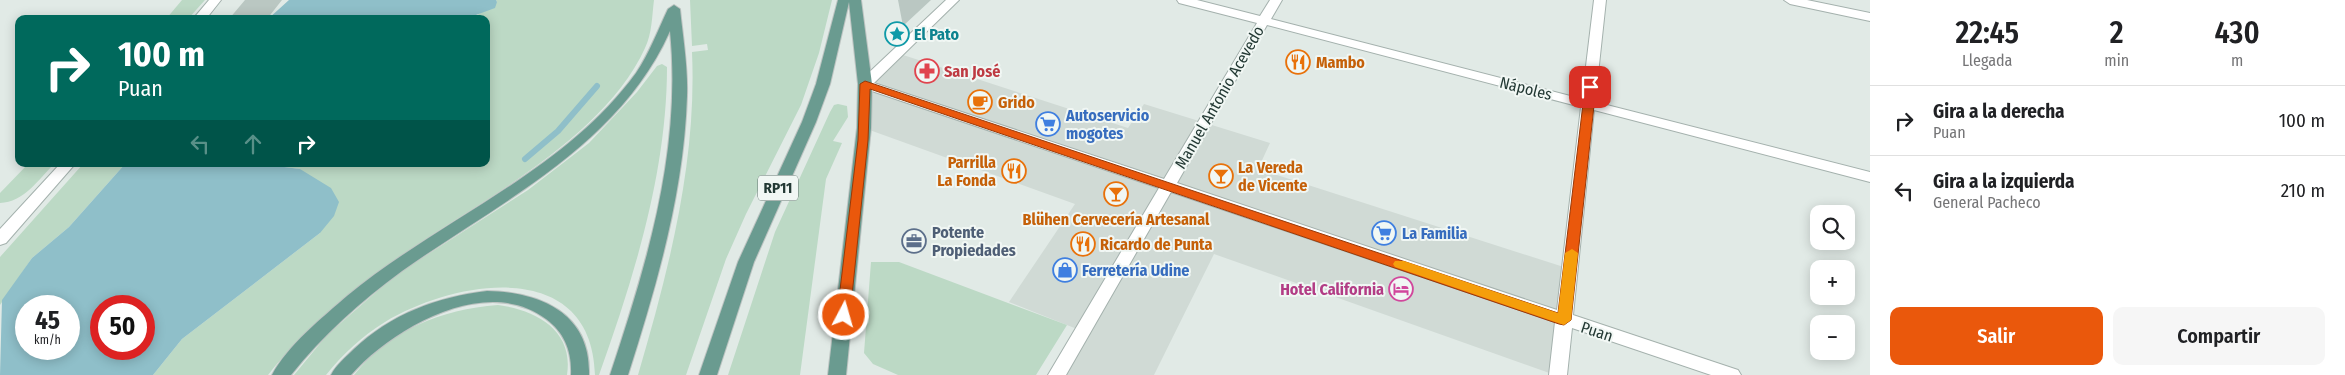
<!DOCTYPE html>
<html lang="es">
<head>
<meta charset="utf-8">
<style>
	body { margin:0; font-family:"Fira Sans Condensed",sans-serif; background:#f6f6f6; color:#202124; height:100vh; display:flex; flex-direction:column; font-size:19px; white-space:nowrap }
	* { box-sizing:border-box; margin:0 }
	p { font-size:16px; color:#757577 }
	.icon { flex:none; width:28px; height:28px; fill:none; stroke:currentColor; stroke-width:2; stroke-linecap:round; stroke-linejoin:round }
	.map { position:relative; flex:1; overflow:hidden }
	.side { display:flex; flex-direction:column; background:#fff; width:475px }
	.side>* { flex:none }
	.banner { position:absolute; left:15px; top:15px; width:475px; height:152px; border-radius:10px; box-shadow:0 2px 12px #0003; background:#00695c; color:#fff; overflow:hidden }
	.fabs { position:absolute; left:1810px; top:205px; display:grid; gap:10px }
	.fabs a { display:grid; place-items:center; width:45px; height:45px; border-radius:10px; background:#fff; box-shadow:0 2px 12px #0003; font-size:25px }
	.speed { position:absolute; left:15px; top:295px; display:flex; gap:10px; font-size:25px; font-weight:700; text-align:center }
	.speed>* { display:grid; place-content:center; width:65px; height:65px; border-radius:50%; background:#fff; box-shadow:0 2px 12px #0003; line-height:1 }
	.speed small { font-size:12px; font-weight:400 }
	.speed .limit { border:8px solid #d22; background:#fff; color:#111 }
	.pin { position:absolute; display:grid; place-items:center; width:42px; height:42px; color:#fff; margin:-21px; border-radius:10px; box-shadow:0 2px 8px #0006 }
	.me { position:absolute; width:55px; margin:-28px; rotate:6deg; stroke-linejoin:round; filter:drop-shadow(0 0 4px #0008) }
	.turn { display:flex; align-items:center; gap:18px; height:105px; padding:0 20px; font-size:22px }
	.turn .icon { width:65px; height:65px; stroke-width:2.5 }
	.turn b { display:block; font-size:35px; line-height:42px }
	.lanes { display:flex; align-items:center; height:48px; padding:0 20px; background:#0003; justify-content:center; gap:25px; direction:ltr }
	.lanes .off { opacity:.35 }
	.eta { display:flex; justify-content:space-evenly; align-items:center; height:85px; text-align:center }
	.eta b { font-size:30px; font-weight:600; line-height:35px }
	.button { display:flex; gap:10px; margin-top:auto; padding:10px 20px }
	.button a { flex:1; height:58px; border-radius:10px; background:#ea580c; color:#fff; font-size:20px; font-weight:600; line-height:58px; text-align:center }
	.button a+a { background:#f6f6f6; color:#202124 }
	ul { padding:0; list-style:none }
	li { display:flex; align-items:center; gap:15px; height:70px; padding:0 20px; border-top:1px solid #e0e0e0 }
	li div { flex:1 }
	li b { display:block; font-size:19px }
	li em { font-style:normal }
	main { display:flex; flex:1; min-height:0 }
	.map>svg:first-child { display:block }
	.built { fill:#d0dad5 }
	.green { fill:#bcd9c5 }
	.water { fill:#8fbfc9; fill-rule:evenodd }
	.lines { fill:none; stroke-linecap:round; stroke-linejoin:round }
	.stream { stroke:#8fbfc9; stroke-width:6 }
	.building { fill:#bac7c2 }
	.minor-casing { stroke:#a4b1ad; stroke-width:2 }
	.major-casing { stroke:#bdc4c2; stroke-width:2 }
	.minor { fill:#fff; fill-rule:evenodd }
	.major { fill:#6a9b90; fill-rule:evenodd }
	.route { fill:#ea580c; stroke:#983908 }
	.slow { fill:#f59e0b }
	.labels { text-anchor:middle; stroke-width:4; stroke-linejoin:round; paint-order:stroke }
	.shield { fill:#f1f7f4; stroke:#61726e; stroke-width:1 }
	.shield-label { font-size:15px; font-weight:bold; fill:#233934 }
	.culture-label { font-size:16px; font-weight:bold; fill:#0d838f; stroke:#f1f7f4; text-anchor:start }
	.food-label { font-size:16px; font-weight:bold; fill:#c56008; stroke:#f1f7f4; text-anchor:start }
	.health-label { font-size:16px; font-weight:bold; fill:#be3a42; stroke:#f1f7f4; text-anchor:start }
	.street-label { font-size:16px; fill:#233934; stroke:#f1f7f4 }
	.shop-label { font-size:16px; font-weight:bold; fill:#366cbe; stroke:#f1f7f4; text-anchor:start }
	.service-label { font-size:16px; font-weight:bold; fill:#4e5e75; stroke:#f1f7f4; text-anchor:start }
	.hotel-label { font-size:16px; font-weight:bold; fill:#b23c85; stroke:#f1f7f4; text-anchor:end }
</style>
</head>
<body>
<main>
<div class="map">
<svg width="1870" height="375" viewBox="0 0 1870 375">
	<rect width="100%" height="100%" fill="#e1eae6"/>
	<!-- built -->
	<path class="built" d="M897,53L1128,128L1144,104L1270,143L1258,169L1570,269L1555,375L1214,254L1154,375H1057L1082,331L1009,302L1075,204L864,128L865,84Z"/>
	<!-- green -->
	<path class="green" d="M182,0H205L188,19H166Z
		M496,0H654C652,16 652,34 645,48C605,136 486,198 409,250C356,285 308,325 268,375H153L182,339L320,233L300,169L261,164H486V19H465L476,16L497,2Z
		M690,0H832L819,53L801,105L746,214L726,259L686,375H638C669,269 697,162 692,52L708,50L707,44L692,46Z
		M662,64L667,67C667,172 634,277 599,375H595C592,257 456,279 385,322C362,336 343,354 326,375H294L327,335L383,286L405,269L528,190L589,143L637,92L657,66Z
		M838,104L847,106L848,117L833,141L842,143L826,179L800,375H728L775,232L830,112L834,105Z
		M28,164H54C38,180 24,202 0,203V193Z
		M83,164H125L69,227L32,258L0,305V257Z
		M871,262H899L1067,325L1036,375H898L873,364L864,353Z
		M498,305C536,310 574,330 567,375H354C391,329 440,310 498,305Z"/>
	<!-- water -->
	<path class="water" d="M289,0H496L497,2L495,8L465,19H268Z
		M125,164H261L300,169L331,188L339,202L334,216L320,233L182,339L153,375H0L2,300L32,258L69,227ZM26,306H69V349H26ZM101,306H144V349H101Z"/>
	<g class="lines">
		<!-- stream -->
		<path class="stream" d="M525,159L558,131L597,86"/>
	</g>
	<!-- building -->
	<path class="building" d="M245,0H282L267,19H229Z
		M898,0H931L903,26Z"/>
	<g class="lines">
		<!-- minor casing -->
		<g class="minor-casing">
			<path id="minor" d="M209,0H221L206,19H193Z
				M946,0H959L874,83L1164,179L1257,23L1179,3L1177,0H1197L1260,16L1270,0H1282L1271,19L1582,99L1594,0H1606L1595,102L1870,172V182L1594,110L1573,315L1738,370L1741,375H1711L1572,328L1567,375H1549L1555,322L1171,192L1066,375H1048L1159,188L860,87L858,84L860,81ZM1267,25L1581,107L1557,310L1177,183Z
				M1784,0H1807L1870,13V21L1790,4Z
				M60,164H75L6,243L0,245V229Z"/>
		</g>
		<!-- major casing -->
		<g class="major-casing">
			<path id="major" d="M838,0H861L872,84L871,128L846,375H828L857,128L858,84L849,2L830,84L816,122L754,262L717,375H699L738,262L802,122L816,84Z
				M674,5L680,9C683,38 688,67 687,96C684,192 657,284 628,375H610C647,264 682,150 670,31C619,146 499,202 402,271C361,301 323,335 291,375H272C287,346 323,317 347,296C440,219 563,173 636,73C649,54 658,30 668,9Z
				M487,291C540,292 591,313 589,375H571C572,352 565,333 546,319C486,274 393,328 351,375H331C336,365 346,357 354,349C391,314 437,297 487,291Z"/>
		</g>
		<!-- minor -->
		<use href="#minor" class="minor"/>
		<!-- major -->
		<use href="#major" class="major"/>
	</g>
	<!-- route -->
	<path class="route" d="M865,81L1558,313L1585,87L1587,85H1594L1596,87L1571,320L1564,325L1559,324L870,89L868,140L850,315L848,319H839L837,315L858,140L860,84Z"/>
	<!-- slow -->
	<path class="slow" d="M1572,249L1578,253L1571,320L1564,325L1395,267L1393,264L1395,261H1404L1558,313L1565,253Z"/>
	<!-- icons -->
	<defs>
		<g id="sight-ring" transform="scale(1.25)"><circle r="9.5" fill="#f1f7f4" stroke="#0f9aa8" stroke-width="1.5"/><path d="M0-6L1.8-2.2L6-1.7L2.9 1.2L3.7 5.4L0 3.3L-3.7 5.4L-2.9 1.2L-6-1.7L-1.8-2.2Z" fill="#0f9aa8"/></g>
		<g id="restaurant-ring" transform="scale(1.25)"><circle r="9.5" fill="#f1f7f4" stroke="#e8710a" stroke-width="1.5"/><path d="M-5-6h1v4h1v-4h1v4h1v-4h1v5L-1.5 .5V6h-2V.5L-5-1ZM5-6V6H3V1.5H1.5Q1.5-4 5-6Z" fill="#e8710a"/></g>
		<g id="pharmacy-ring" transform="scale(1.25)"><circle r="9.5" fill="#f1f7f4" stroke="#e0444e" stroke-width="1.5"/><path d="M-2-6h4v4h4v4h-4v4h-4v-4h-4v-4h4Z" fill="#e0444e"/></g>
		<g id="cafe-ring" transform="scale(1.25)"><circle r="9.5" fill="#f1f7f4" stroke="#e8710a" stroke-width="1.5"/><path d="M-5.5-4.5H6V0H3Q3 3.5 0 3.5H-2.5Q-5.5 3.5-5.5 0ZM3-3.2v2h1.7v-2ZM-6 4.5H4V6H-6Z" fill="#e8710a"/></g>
		<g id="supermarket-ring" transform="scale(1.25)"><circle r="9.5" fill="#f1f7f4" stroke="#3f7fe0" stroke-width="1.5"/><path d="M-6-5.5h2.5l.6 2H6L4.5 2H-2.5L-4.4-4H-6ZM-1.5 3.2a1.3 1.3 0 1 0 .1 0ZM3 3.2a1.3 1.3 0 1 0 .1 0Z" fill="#3f7fe0"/></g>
		<g id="bar-ring" transform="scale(1.25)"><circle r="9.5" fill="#f1f7f4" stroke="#e8710a" stroke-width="1.5"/><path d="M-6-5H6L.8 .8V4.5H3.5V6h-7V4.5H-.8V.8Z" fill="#e8710a"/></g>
		<g id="office-ring" transform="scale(1.25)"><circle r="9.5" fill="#f1f7f4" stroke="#5c6f8a" stroke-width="1.5"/><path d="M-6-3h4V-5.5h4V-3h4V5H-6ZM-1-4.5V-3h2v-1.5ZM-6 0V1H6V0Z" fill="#5c6f8a"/></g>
		<g id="shop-ring" transform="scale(1.25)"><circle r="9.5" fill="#f1f7f4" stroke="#3f7fe0" stroke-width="1.5"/><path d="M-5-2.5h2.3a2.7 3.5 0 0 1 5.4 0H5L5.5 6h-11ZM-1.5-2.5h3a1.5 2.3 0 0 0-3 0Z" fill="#3f7fe0"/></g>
		<g id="hotel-ring" transform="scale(1.25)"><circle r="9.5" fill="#f1f7f4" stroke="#d1479c" stroke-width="1.5"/><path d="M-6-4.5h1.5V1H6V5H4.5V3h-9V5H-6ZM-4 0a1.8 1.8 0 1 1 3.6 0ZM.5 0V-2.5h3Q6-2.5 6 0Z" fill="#d1479c"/></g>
	</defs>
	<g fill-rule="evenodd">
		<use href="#sight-ring" x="897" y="34"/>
		<use href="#restaurant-ring" x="1298" y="62"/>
		<use href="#pharmacy-ring" x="927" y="71"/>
		<use href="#cafe-ring" x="980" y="102"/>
		<use href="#supermarket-ring" x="1048" y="124"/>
		<use href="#restaurant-ring" x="1014" y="171"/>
		<use href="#bar-ring" x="1221" y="176"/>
		<use href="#bar-ring" x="1116" y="194"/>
		<use href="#supermarket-ring" x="1384" y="233"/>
		<use href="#office-ring" x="914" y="241"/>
		<use href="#restaurant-ring" x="1083" y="244"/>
		<use href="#shop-ring" x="1065" y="270"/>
		<use href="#hotel-ring" x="1401" y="289"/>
	</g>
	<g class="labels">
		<!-- shield labels -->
		<rect class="shield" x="758" y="175.5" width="40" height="25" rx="4"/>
		<g class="shield-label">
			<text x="778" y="193">RP11</text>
		</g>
		<!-- culture labels -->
		<g class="culture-label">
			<text x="914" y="40">El Pato</text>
		</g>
		<!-- food labels -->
		<g class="food-label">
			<text x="1316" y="68">Mambo</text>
			<text x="998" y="108">Grido</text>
			<text x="996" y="168" text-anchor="end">Parrilla<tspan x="996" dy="18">La Fonda</tspan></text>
			<text x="1238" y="173">La Vereda<tspan x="1238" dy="18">de Vicente</tspan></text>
			<text x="1116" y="225" text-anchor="middle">Blühen Cervecería Artesanal</text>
			<text x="1100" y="250">Ricardo de Punta</text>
		</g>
		<!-- health labels -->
		<g class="health-label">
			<text x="944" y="77">San José</text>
		</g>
		<!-- street labels -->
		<g class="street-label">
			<text transform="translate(1526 88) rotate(14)" y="6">Nápoles</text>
			<text transform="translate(1219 97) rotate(-60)" y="6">Manuel Antonio Acevedo</text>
			<text transform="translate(1597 331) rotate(18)" y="6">Puan</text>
		</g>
		<!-- shop labels -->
		<g class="shop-label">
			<text x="1066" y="121">Autoservicio<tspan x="1066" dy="18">mogotes</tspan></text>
			<text x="1402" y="239">La Familia</text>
			<text x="1082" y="276">Ferretería Udine</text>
		</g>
		<!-- service labels -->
		<g class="service-label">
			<text x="932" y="238">Potente<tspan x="932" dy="18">Propiedades</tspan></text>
		</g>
		<!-- hotel labels -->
		<g class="hotel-label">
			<text x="1384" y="295">Hotel California</text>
		</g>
	</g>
</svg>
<div class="fabs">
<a><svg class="icon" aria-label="search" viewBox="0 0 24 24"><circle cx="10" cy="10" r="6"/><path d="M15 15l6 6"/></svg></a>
<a>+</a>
<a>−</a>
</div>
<div class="speed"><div>45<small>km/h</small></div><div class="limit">50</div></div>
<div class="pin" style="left:1590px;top:87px;background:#d93025"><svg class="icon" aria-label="arrive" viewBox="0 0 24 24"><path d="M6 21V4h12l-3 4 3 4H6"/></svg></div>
<svg class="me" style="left:844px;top:315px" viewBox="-20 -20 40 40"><circle r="17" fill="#ea580c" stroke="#fff" stroke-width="3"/><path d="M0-11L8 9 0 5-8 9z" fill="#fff"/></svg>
<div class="banner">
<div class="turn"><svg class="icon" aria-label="right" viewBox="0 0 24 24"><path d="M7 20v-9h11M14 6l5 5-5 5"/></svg><div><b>100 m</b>Puan</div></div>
<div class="lanes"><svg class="icon off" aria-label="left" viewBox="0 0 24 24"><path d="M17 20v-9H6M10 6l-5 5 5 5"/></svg><svg class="icon off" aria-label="ahead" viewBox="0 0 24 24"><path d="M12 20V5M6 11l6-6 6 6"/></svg><svg class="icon" aria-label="right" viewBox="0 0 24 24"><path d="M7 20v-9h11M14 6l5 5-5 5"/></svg></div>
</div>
</div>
<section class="side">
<div class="eta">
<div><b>22:45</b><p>Llegada</p></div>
<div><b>2</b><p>min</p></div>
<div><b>430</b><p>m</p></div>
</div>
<ul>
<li><svg class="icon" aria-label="right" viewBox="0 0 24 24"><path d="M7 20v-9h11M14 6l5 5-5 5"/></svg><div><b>Gira a la derecha</b><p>Puan</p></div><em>100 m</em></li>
<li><svg class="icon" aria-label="left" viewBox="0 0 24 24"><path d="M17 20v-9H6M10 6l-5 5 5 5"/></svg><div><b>Gira a la izquierda</b><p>General Pacheco</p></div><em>210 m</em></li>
</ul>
<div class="button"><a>Salir</a><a>Compartir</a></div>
</section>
</main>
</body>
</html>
